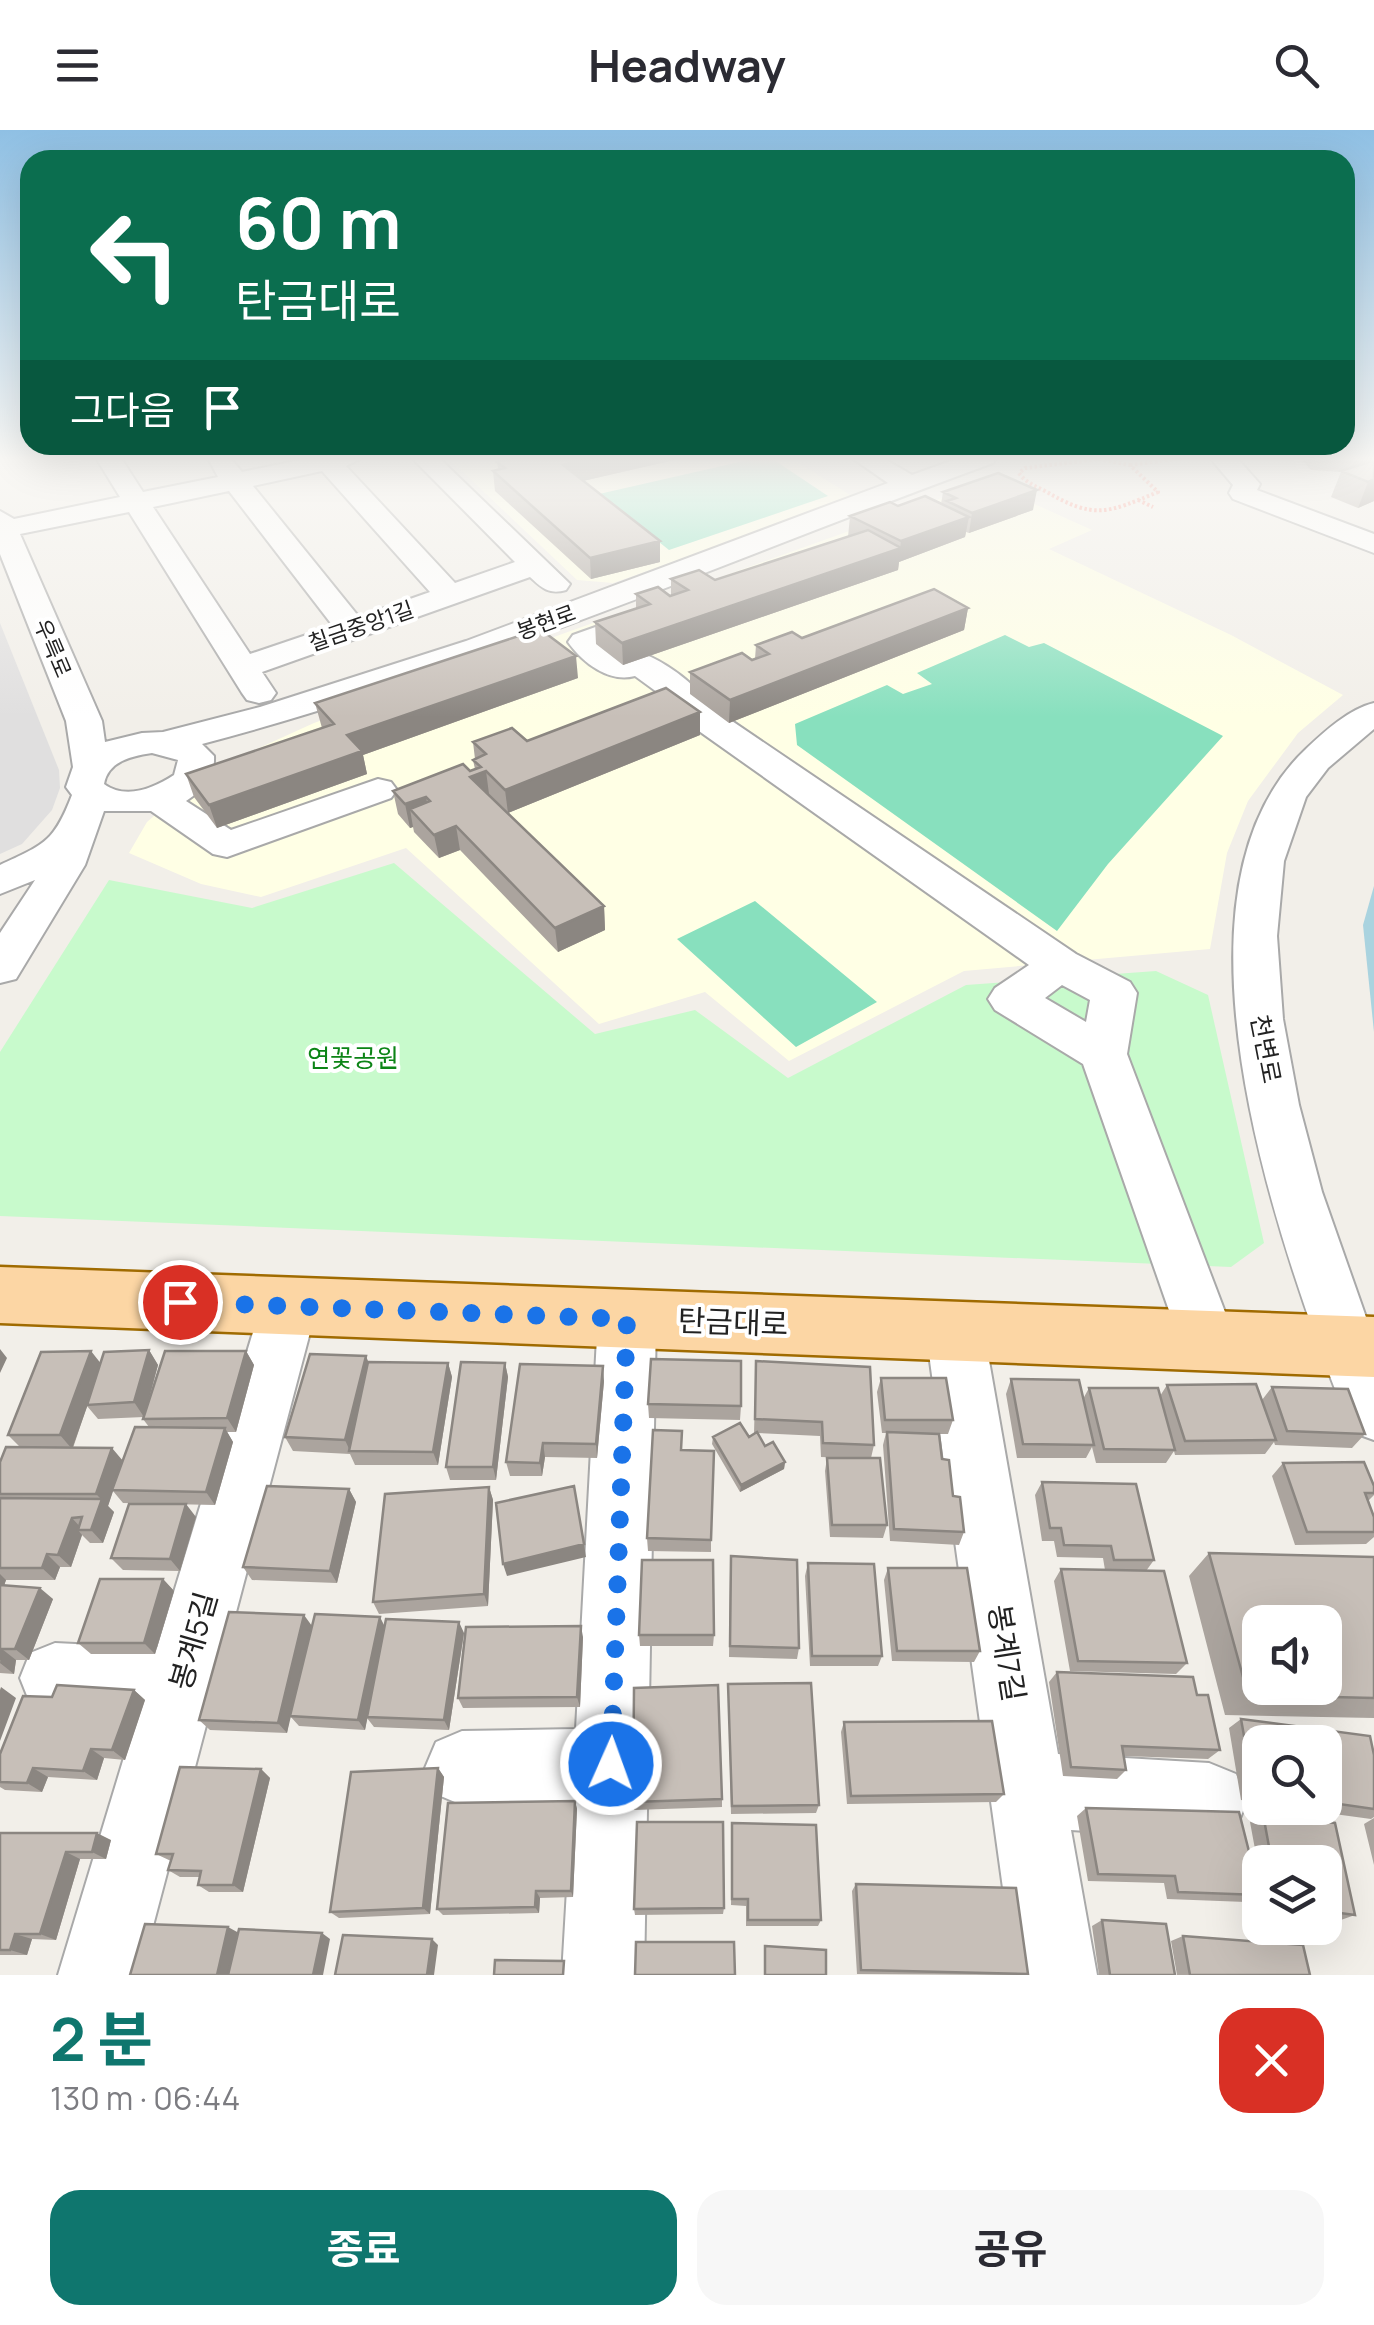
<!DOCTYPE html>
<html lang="ko">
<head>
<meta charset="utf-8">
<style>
	body { margin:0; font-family:Manrope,"Noto Sans KR",sans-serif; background:#f7f7f7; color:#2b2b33; height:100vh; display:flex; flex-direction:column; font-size:38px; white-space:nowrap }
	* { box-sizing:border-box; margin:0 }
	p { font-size:32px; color:#7c7c81 }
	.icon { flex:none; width:55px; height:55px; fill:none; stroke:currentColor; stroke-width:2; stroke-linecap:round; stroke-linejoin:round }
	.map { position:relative; height:1845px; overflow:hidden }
	.details { display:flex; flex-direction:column; background:#fff; flex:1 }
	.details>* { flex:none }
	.banner { position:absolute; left:20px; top:20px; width:1335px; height:305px; border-radius:30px; box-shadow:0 10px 40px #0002; background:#0b6e4f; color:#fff; overflow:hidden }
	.tools { position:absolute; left:1242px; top:1475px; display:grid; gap:20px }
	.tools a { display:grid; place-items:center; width:100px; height:100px; border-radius:20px; background:#fff; box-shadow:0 10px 40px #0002; font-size:50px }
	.pin { position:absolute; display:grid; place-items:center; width:85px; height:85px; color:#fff; margin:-42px; border:5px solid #fff; border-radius:50%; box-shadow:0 2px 10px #0007 }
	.me { position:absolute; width:110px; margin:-55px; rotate:2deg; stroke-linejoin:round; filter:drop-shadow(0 0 8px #0008) }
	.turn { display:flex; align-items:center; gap:35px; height:210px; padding:0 50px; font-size:45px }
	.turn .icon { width:130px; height:130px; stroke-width:2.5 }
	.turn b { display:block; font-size:70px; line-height:85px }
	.then { display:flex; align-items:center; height:95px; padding:0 50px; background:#0003; gap:20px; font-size:38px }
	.round { display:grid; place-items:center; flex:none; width:105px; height:105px; border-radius:30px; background:#f7f7f7 }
	.head { display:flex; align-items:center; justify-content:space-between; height:170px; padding:0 50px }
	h1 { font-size:60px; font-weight:700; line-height:75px; color:#0f766e }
	.cta { display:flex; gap:20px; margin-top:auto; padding:20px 50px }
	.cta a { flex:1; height:115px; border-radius:30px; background:#0f766e; color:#fff; font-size:40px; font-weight:700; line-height:115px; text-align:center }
	.cta a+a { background:#f7f7f7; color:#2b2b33 }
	header { display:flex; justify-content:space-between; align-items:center; height:130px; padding:0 50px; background:#fff; font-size:45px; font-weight:700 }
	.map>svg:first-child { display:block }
	.residential { fill:#e0dfdf }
	.education { fill:#ffffe5 }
	.park { fill:#c8facc }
	.pitch { fill:#88e0be }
	.water { fill:#aad3df }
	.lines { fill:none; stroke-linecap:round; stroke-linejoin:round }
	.minor-casing { stroke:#a9a9a9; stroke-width:4 }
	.major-casing { stroke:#a06b00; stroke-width:5 }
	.path { stroke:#fa8072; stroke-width:4; stroke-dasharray:2.5 2.5; stroke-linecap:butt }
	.minor { fill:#fff; fill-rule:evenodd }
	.major { fill:#fcd6a4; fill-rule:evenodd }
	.wall { fill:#aba49e }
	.shaded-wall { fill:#8b8681 }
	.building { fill:#c7bfb8; stroke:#8b8681; stroke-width:2.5; fill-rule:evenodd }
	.route { stroke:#1a73e8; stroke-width:18; stroke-dasharray:0 32.4 }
	.labels { text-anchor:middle; stroke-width:8; stroke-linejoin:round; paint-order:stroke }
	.far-street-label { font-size:22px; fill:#222; stroke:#fff }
	.street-label { font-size:25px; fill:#222; stroke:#fff }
	.park-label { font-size:25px; fill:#0c8416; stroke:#fff }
	.near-street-label { font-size:30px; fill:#222; stroke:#fff }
</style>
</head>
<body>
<header><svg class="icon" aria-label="menu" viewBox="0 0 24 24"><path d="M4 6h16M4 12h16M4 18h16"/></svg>Headway<svg class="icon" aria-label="search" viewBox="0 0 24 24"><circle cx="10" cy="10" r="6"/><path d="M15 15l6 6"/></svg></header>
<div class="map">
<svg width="1374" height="1845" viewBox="0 0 1374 1845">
	<rect width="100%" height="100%" fill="#f2efe9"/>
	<!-- residential -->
	<path class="residential" d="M0,493L59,640L60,658L52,680L22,714L0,724Z"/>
	<!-- education -->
	<path class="education" d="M448,328H791L855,368L613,453L577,450Z
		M986,352L1092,400L1049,419L1231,505L1343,565L1298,603L1248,671L1227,723L1210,819L964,841L789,931L705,862L599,894L406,718L261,767L201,754L129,723L147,692L202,644L314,593Z"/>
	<!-- park -->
	<path class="park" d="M394,733L595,904L695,880L788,948L966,855L1156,841L1208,865L1264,1113L1231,1137L0,1086V922L109,750L252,778Z"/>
	<!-- pitch -->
	<path class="pitch" d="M757,328H771L828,366L669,420L599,364Z
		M1005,505L1029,517L1044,513L1223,606L1108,734L1057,801L797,615L795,594L887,555L903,564L932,554L917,543Z
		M755,771L877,872L796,917L677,809Z"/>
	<!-- water -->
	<path class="water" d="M1374,756V902L1363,795Z"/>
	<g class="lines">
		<!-- minor casing -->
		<g class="minor-casing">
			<path id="minor" d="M96,328H121L143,362L218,347L208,328H230L242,342L310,328H362L346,336L455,453L515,432L412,328H439L570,454L566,460C549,465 542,458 530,447L262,542L276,563L271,570L259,573L247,570L242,563L129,382L20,404L102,591L105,612L142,603L163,602L260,577L466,511L888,353L852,328H883L912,345L959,328H996L993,333C730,429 474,542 202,614L214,626C215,647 204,659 186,671L231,700L378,649L391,652L397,660L391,668L227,727L213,724L151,681H104L85,735L16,849L0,853V803L35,750L0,764V735C45,714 54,712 72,665L66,657L73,637L66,591L0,424V381L14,389L120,367ZM322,341L430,462L359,487L253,356ZM229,361L333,496L250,524L153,377ZM152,623L178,630L174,645C154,658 126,670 104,654C108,631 132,626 152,623Z
				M1210,328H1237L1260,354L1257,360L1374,404V423L1233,369L1229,363L1233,355Z
				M635,483L646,485L654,494L649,501L608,515L626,528C634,525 642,523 651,527C666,534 700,556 701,570L1076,824L1130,852L1137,863L1127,924L1236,1211L1228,1229L1207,1237L1186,1229L1083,934L995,880L988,869L995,858L1029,835L675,584L662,587L650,584L645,577L661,565L635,546C609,553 583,533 568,512L573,505ZM1062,855L1090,870L1086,892L1045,868Z
				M1374,573V599L1328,638L1306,667L1284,731L1277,806L1283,889L1299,975L1322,1062L1374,1210V1310L1352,1302L1344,1282C1279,1117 1153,763 1306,619C1325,601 1349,579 1374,573Z
				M289,1151L309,1158L317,1176L140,1845H58L136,1588L55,1583L30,1573L20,1548L30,1523L55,1513L157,1518L261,1176L269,1158Z
				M627,1164L647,1171L656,1189L644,1845H562L572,1673L462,1675L436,1664L425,1638L436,1612L462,1601L576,1599L598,1189L607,1171Z
				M955,1176L975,1184L984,1202L1058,1624L1209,1633L1236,1644L1247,1671L1236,1698L1209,1709L1071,1700L1097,1845H1015L926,1202L935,1184Z"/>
		</g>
		<!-- major casing -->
		<g class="major-casing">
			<path id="major" d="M0,1137L1374,1187V1247L0,1193Z"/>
		</g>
		<!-- path -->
		<path class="path" d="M1099,329L1130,335L1158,362C1107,383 1095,390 1045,361C1035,356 1025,352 1019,343L1025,338Z
			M1130,335L1182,328
			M1138,370L1153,377"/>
		<!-- minor -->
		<use href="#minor" class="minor"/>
		<!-- major -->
		<use href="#major" class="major"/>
	</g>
	<!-- wall -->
	<path class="wall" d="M508,328H683L583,351L660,432L591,449L495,361L493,341L498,339L497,332L509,329Z
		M1304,328H1374V371L1358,378L1331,367L1341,342L1311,340L1303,331Z
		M943,362L1033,380L969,403L966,402L965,407L899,432L898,440L623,535L596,514L595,492L636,478V464L671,466V449L715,450L848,407L850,386L898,376L941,374Z
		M968,478L964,500L729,593L690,564V542L755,529L756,515L802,508Z
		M578,548L363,625L367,644L217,698L194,667L186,644L322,598L315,573Z
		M700,605L508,683L488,665L604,776L605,800L558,822L460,720L439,728L414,702L413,697L410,698L398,684L393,661L475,639L473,630L475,629L473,612Z
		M149,1220L158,1235L144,1287L98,1289L87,1276L73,1318L123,1330L149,1297L143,1289L246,1221L254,1235L236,1302H227L233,1312L215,1375L123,1373L113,1361L108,1376L114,1382L103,1413H90L82,1405L71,1437H60L55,1450H6L4,1455L53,1469L29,1530H16L14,1544L0,1543V1332L20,1317L8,1305L100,1233Z
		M756,1231L874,1315L871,1328L887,1395L883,1408L830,1407L825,1341L827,1328H848L821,1327L820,1306L757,1303L765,1316L785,1332L784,1339L740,1362L712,1314L713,1307H749L756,1303H754Z
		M369,1232L448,1233L452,1247L438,1335H355L350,1324L293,1321L285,1307Z
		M505,1233L508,1247L496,1350H450L446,1337Z
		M881,1248L953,1290L948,1304H939L942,1329L964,1402L959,1415L890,1411L883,1315L886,1303H882L877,1262Z
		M1011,1249L1083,1269L1089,1258L1160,1266L1167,1255L1262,1270L1272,1257L1365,1304L1352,1318L1275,1315L1274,1312L1265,1324L1175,1325L1174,1321L1166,1333H1096L1092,1317L1086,1328H1017L1006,1264Z
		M604,1251L597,1328L545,1327L542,1346H510L506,1332Z
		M648,1274L741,1276L740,1290L649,1288Z
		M681,1320L711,1410V1422L648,1421L647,1408Z
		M1283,1333L1374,1356V1365L1368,1371L1374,1387V1407L1366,1414L1295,1415L1272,1346Z
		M1042,1352L1154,1430L1146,1441L1187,1533L1176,1544L1070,1541L1054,1451L1061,1439L1105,1440L1103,1428L1057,1427L1054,1411H1042L1035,1365Z
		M489,1357L493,1370L488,1476L379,1484L373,1472Z
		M349,1359L356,1372L337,1453L252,1450L243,1437Z
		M196,1387L180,1441L123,1440L111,1428Z
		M1209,1423L1374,1427V1588L1225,1585L1189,1446Z
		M808,1433L882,1526L878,1536H810L805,1446Z
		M730,1438L799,1518L797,1529L729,1527Z
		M888,1438L980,1521L974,1532L892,1531L884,1450Z
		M163,1449L174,1461L155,1524H91L78,1513Z
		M312,1496H385L464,1503L449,1600L374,1597L367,1588L365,1600L299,1596L290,1586L287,1603L210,1600L199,1590Z
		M639,1505H714L713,1516H640Z
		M583,1507L580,1577L463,1578L458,1568Z
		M1057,1542L1197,1565L1220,1620L1208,1629L1124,1626L1126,1640L1117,1649L1063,1646L1049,1552Z
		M728,1554L819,1675L816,1683L731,1684Z
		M134,1560L145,1570L125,1630L104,1628L97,1650L48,1647L42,1662L5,1660L0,1657V1624L52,1567Z
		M1241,1589L1374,1625V1687L1371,1689L1290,1678H1325V1612H1260V1673L1241,1670L1229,1598Z
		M844,1592L1004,1664L996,1672L847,1674L841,1602Z
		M438,1638L444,1647L430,1784L339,1788L330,1782Z
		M261,1639L270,1648L243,1762H209L198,1755L200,1747H180L168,1740L171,1731L156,1724Z
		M722,1669V1677L634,1680L633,1672Z
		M575,1671L577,1679L573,1767L540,1768L539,1783L443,1785L437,1779Z
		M1086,1678L1260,1765L1246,1772L1167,1769L1164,1753L1088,1751L1077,1686Z
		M1263,1684L1335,1693L1355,1785L1338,1791L1325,1790V1732H1266L1257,1730L1250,1692Z
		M1374,1688V1735L1364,1694Z
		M732,1693L821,1790L818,1796H746V1776L731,1775Z
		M0,1703L111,1710L106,1729H80L56,1810L32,1809L27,1825H0Z
		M856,1754L1028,1844L1025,1845L857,1844L852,1761Z
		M724,1778L723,1784L635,1785L634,1779Z
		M1102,1790L1175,1845H1099L1092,1796Z
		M1183,1806L1310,1845H1177L1171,1811Z"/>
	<!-- shaded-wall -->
	<path class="shaded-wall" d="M594,328H683L565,355L563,335Z
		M1374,349V371L1358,378L1368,352Z
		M1037,360L1033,380L969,403L972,383Z
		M969,387L965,407L899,432L898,440L623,535L622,513L900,419L901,411Z
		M660,411V432L591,449L590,428Z
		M968,478L964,500L729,593L730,570Z
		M576,526L578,548L363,625L367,644L217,698L209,675L347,605Z
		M700,582V605L508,683L505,660Z
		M486,641L489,664L473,670L470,647Z
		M426,667L430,690L410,679L413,697L410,698L405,674Z
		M456,696L460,720L439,728L434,705Z
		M604,776L605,800L558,822L555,798Z
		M0,1219L7,1228L0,1243Z
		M149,1220L158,1235L144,1287L134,1272Z
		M91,1221L102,1235L72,1319L60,1305Z
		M246,1221L254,1235L236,1302L227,1288Z
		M366,1226L372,1241L350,1321L345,1310Z
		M448,1233L452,1247L438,1335L433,1322Z
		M505,1233L508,1247L496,1350L493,1337Z
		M603,1236L604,1251L597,1328L596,1314Z
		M225,1298L233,1312L215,1375L206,1362Z
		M543,1313L545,1327L542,1346L540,1333Z
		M112,1318L123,1331L108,1376L114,1382L103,1413L91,1400L102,1370L96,1364Z
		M785,1332L784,1339L740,1362L741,1355Z
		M489,1357L493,1370L488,1476L484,1464Z
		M349,1359L356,1372L337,1453L330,1441Z
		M186,1374L196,1387L180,1441L170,1429Z
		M72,1388L83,1400H78L82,1405L71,1437L58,1425Z
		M584,1414L586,1427L507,1446L503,1434Z
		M47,1424L60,1437L55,1450L42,1438Z
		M0,1444L6,1450L3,1459L0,1457Z
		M163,1449L174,1461L155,1524L144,1513Z
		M40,1458L53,1469L29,1530L15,1519Z
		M304,1485L312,1496L287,1603L278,1593Z
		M380,1487L386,1499L365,1600L358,1590Z
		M459,1492L464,1503L449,1600L444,1590Z
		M581,1496L583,1507L580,1577L577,1567Z
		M2,1519L16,1530L14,1544L0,1533Z
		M1,1557L16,1568L0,1611V1560Z
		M134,1560L145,1570L125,1630L112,1620Z
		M91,1619L104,1628L97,1650L83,1641Z
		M33,1638L48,1647L42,1662L27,1653Z
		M438,1638L444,1647L430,1784L423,1778Z
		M261,1639L270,1648L243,1762L233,1755Z
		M575,1671L577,1679L573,1767L571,1761Z
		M97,1703L111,1710L106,1729L92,1722Z
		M66,1722L80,1729L56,1810L40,1804Z
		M536,1761L540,1768L539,1783L535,1777Z
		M228,1797L239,1803L229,1845H217Z
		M322,1803L330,1809L323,1845H313Z
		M15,1804L32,1809L27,1825L10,1820Z
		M432,1809L438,1815L434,1845H427Z"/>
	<!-- building -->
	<path class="building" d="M513,328H594L563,335L660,411L590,428L493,341L505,338L497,332Z
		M1367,328H1374V349L1368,352L1341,341L1372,331Z
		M998,343L1037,360L972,383L947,371L956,368L943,362Z
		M925,366L969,387L901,411L850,386L890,372L898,376Z
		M868,400L901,418L622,513L595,492L650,474L636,464L658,457L670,466L688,460L671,449L699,440L715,450Z
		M934,459L968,478L730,570L690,542L742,523L752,530L769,524L756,515L792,502L802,508Z
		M540,499L576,526L347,605L362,621L209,675L186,644L334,594L315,573Z
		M666,558L700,582L505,660L486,641L470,647L604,776L555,798L456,696L434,705L410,679L430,671L426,667L405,674L393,661L463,634L470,641L481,637L473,630L486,624L473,612L512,598L527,611Z
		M149,1220L134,1272L87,1275L104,1222Z
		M91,1221L60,1305H8L41,1222Z
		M165,1221H246L227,1288L143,1289Z
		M310,1224L366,1226L345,1310L285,1307Z
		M651,1229L741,1231V1276L648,1274Z
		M756,1231L870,1237L874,1315L823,1313L822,1292L755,1289Z
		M368,1232L448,1233L433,1322L349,1321Z
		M461,1232L505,1233L493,1337H446Z
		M520,1234L603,1236L596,1314L543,1313L540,1333L506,1332Z
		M881,1248H946L953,1290H885Z
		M1011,1249L1079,1250L1094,1315L1023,1314Z
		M1256,1254L1276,1310L1185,1311L1167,1255Z
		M1272,1257L1348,1259L1365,1304L1287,1301Z
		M1089,1258H1158L1175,1320L1104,1319Z
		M740,1293L749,1307L757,1302L765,1316L773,1312L785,1332L741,1355L713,1307Z
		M135,1297L225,1298L206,1362L112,1360Z
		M653,1300L682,1301L681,1320L714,1321L711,1410L647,1408Z
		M887,1302L939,1304L942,1329L949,1330L953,1366L960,1367L964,1402L894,1399Z
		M6,1317L112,1318L96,1364H0V1332Z
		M827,1328H880L887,1395H832Z
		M1364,1332L1374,1356V1363H1365L1374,1387V1402H1307L1283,1333Z
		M1042,1352L1136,1354L1154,1430H1114L1111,1416L1064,1415L1061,1398H1050Z
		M267,1356L349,1359L330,1441L243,1437Z
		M574,1356L584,1414L503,1434L496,1373Z
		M489,1357L484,1464L373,1472L385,1364Z
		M0,1368L102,1369L91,1400H78L82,1387L72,1388L58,1425L47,1424L42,1438H0Z
		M129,1374H186L170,1429L111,1428Z
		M1209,1423L1374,1427V1568L1248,1565ZM1260,1492H1325V1558H1260Z
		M731,1426L797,1430L799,1518L730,1516Z
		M642,1430H713L714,1505H639Z
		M808,1433L874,1434L882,1526H812Z
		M888,1438H967L980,1521H897Z
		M1061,1439L1164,1441L1187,1533L1078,1531Z
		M100,1449H163L144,1513H78Z
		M0,1455L40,1458L15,1519H2L0,1530Z
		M229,1482L304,1485L278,1593L199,1590Z
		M315,1484L380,1487L358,1590L290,1586Z
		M386,1489L459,1492L444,1590L367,1587Z
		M581,1496L577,1567L458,1568L466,1497Z
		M1057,1542L1193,1547L1197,1565H1208L1220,1620L1122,1616L1126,1640L1071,1637Z
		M811,1553L819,1675L732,1676L728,1554Z
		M57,1555L134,1560L112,1620L91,1619L83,1641L33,1638L27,1653L0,1652V1624L23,1566L52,1567Z
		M718,1555L722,1669L633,1672L634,1558Z
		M1241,1589L1370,1606L1374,1625V1679L1325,1672V1612H1260V1663L1254,1662Z
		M992,1591L1004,1664L851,1666L844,1592Z
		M180,1637L261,1639L233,1755H198L201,1741L168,1740L173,1724H156Z
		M438,1638L423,1778L330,1782L351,1642Z
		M575,1671L571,1761H536L535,1777L437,1779L448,1673Z
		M1086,1678L1239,1682L1260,1765L1178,1762L1175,1746L1098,1744Z
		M1263,1684L1335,1693L1355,1785L1325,1781V1732H1282L1280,1724L1270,1722Z
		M637,1692H723L724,1778L634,1779Z
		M732,1693L816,1695L821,1790H748V1769H732Z
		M0,1703H97L92,1722H66L40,1804H15L10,1820H0Z
		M856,1754L1016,1758L1028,1844L861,1840Z
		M1102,1790L1166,1794L1175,1845H1110Z
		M145,1794L228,1797L217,1845H130Z
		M239,1799L322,1803L313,1845H228Z
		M343,1805L432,1809L427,1845H335Z
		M1183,1806L1303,1815L1310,1845H1190Z
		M636,1812H734L735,1845H635Z
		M765,1816L826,1820V1845H765Z
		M495,1830L564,1831L563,1845H494Z"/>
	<!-- sky -->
	<linearGradient id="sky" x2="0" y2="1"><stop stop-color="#8fc0e4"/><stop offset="0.56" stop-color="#f9f8f5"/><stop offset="1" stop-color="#f9f8f5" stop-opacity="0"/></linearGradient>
	<rect width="1374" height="587" fill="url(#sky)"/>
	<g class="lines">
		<!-- route -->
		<path class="route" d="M180,1172L627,1189L611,1634"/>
	</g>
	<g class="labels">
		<!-- far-street labels -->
		<g class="far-street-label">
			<text transform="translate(546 492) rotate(-20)" y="8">봉현로</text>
			<text transform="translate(361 496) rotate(-19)" y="8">칠금중앙1길</text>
			<text transform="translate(53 518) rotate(67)" y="8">우륵로</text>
		</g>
		<!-- street labels -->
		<g class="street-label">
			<text transform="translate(1266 919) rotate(79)" y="9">천변로</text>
		</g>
		<!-- park labels -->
		<g class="park-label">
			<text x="353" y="937">연꽃공원</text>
		</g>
		<!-- near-street labels -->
		<g class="near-street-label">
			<text transform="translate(733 1193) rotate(2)" y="10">탄금대로</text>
			<text transform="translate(194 1511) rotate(-74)" y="10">봉계5길</text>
			<text transform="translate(1006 1523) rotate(81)" y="10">봉계7길</text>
		</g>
	</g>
</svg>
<div class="tools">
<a><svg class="icon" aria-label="sound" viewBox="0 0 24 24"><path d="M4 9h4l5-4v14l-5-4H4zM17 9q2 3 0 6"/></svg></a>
<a><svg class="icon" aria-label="search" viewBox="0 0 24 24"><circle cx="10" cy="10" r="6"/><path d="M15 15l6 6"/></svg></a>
<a><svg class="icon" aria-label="layers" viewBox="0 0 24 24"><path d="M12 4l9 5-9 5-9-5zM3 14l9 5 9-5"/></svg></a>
</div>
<div class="pin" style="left:180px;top:1172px;background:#d93025"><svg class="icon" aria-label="arrive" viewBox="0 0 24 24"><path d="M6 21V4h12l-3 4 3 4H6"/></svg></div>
<svg class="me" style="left:611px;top:1634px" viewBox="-20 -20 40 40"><circle r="17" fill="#1a73e8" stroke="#fff" stroke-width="3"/><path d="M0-11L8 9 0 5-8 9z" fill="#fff"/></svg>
<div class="banner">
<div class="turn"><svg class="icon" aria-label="left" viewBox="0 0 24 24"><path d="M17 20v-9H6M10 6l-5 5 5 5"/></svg><div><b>60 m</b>탄금대로</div></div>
<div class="then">그다음<svg class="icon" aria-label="arrive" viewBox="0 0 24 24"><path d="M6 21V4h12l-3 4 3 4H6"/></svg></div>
</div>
</div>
<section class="details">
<div class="head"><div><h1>2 분</h1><p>130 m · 06:44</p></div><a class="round" style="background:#d93025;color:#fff"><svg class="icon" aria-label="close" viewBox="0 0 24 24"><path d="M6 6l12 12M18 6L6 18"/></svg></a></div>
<div class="cta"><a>종료</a><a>공유</a></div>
</section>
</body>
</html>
